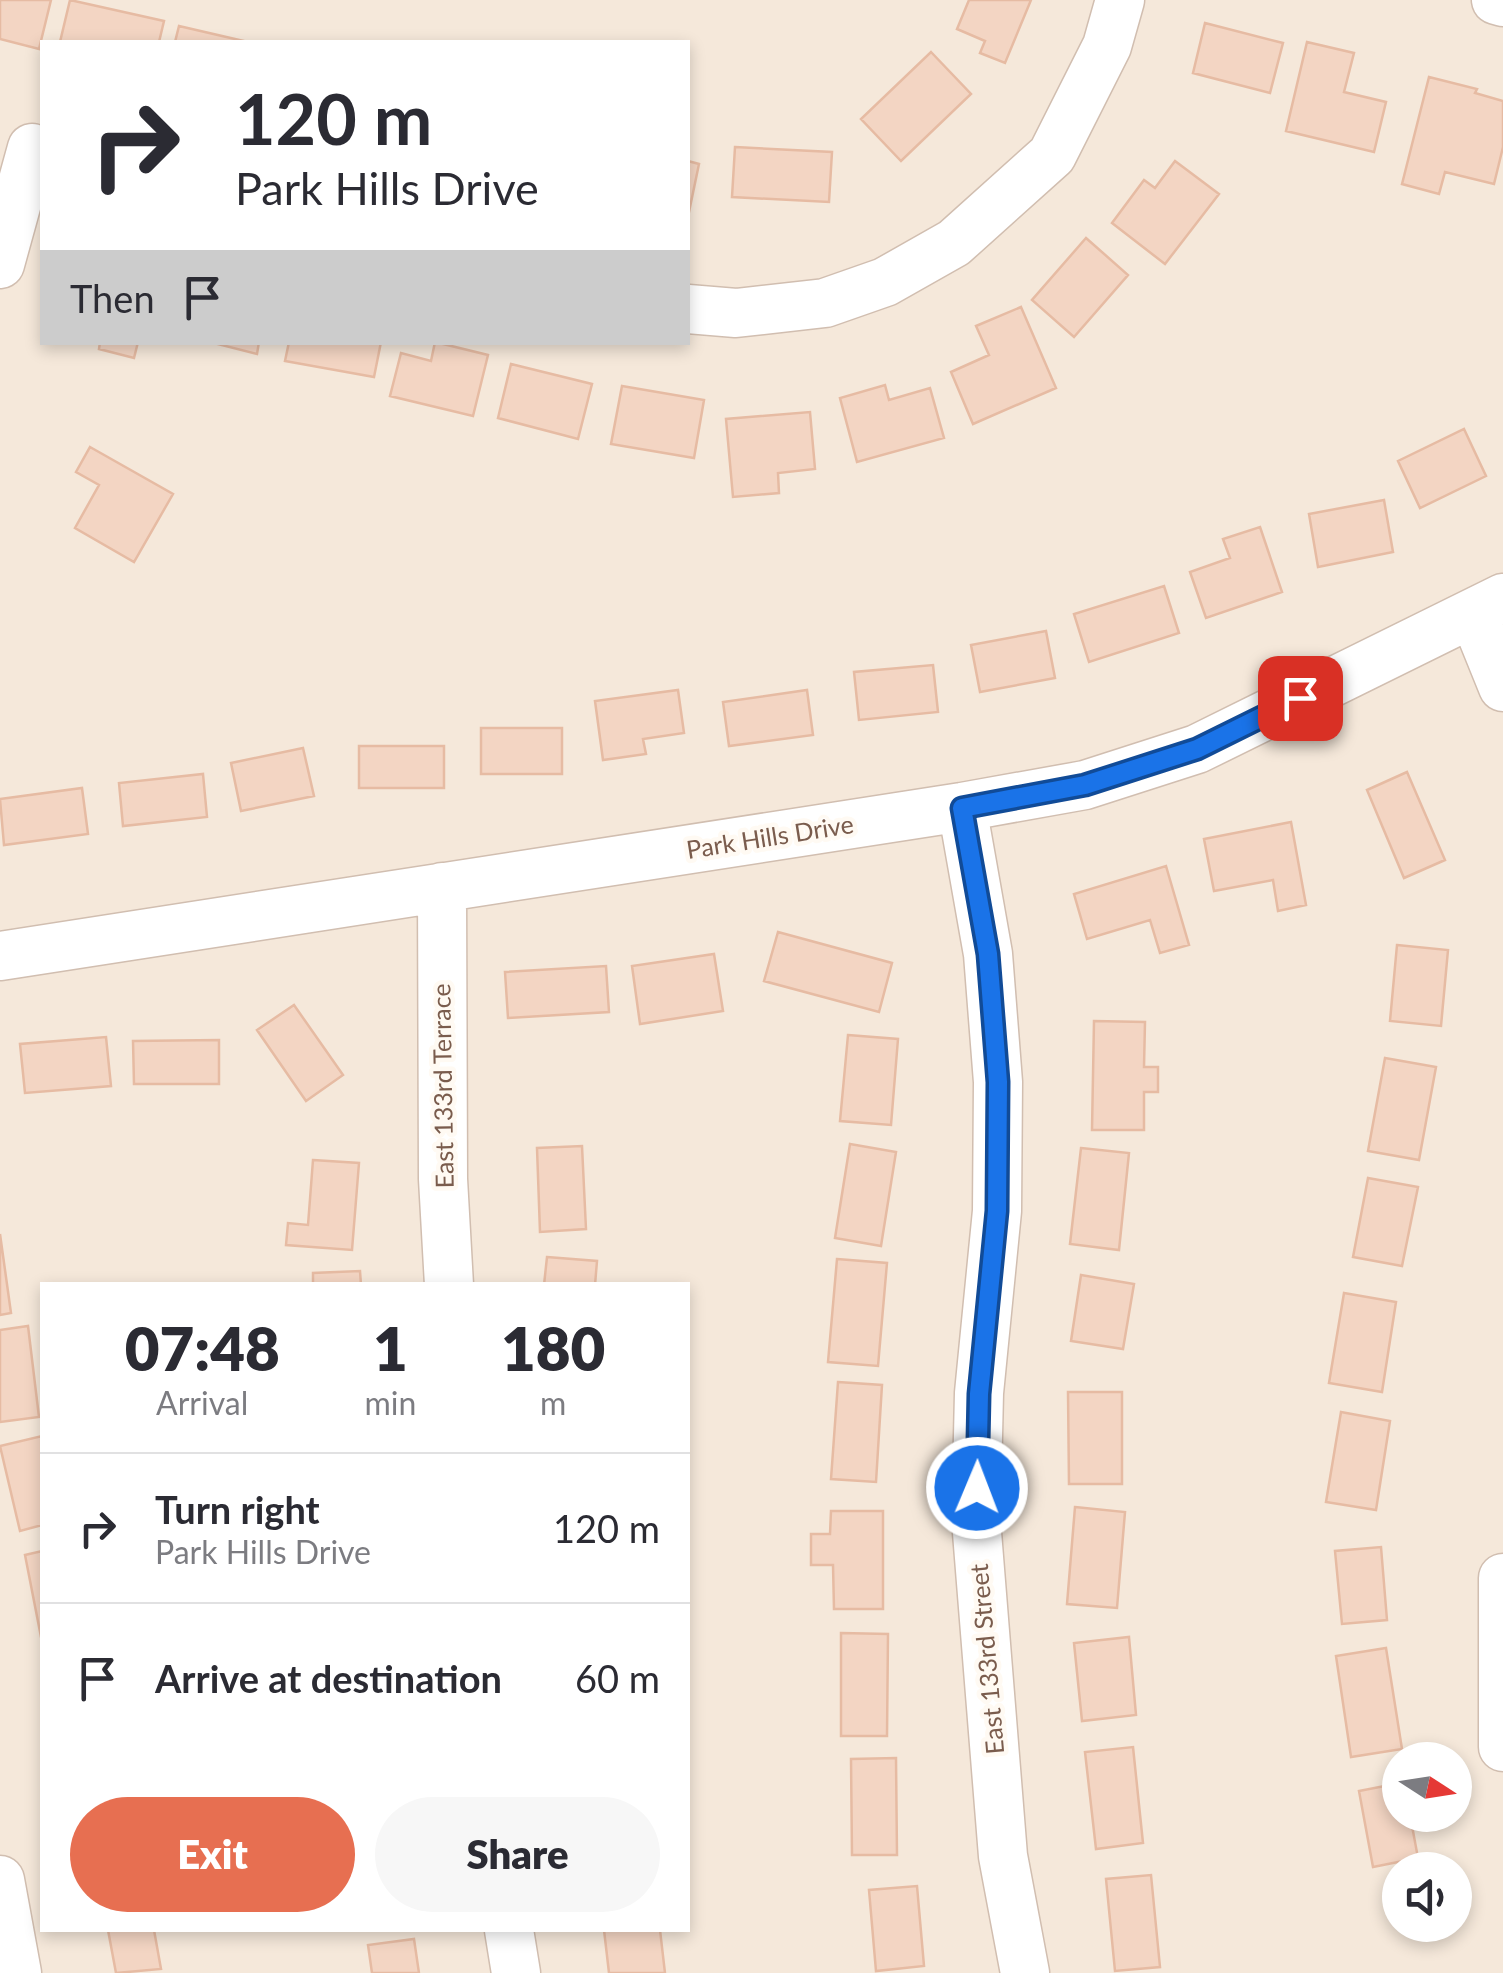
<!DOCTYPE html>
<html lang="en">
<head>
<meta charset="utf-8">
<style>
	body { margin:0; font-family:Lato,sans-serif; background:#f7f7f7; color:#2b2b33; height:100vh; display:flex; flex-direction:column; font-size:38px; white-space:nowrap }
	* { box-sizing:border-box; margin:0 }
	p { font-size:32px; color:#7c7c81 }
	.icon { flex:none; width:55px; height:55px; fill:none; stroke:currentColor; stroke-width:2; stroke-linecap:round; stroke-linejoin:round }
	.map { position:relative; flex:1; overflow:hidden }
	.drawer { position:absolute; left:40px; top:1282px; width:650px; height:650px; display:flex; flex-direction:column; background:#fff; border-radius:0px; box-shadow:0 5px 15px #0003 }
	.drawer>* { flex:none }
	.guide { position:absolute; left:40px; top:40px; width:650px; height:305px; border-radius:0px; box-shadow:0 5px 15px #0003; background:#fff; color:#2b2b33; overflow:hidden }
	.needle { width:65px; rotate:102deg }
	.controls { position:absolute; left:1382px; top:1742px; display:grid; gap:20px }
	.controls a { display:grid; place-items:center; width:90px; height:90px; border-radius:50%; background:#fff; box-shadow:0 5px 15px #0003; font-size:50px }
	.pin { position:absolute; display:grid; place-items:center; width:85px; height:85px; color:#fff; margin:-42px; border-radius:20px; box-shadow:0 5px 15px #0006 }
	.me { position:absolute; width:110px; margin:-55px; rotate:1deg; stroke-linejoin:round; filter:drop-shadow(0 0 8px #0008) }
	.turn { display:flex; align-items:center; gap:35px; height:210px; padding:0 30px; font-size:45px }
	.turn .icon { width:130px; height:130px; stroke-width:2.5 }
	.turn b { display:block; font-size:70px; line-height:85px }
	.then { display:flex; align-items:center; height:95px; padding:0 30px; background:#0003; gap:20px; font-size:38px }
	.eta { display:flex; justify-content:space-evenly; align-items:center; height:170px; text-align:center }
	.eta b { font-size:60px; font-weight:800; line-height:70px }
	.action { display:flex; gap:20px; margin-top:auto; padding:20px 30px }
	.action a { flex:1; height:115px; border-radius:60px; background:#e76f51; color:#fff; font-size:40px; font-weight:800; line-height:115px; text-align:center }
	.action a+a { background:#f7f7f7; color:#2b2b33 }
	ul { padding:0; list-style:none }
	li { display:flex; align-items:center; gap:30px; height:150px; padding:0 30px; border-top:2px solid #e1e1e2 }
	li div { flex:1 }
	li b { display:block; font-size:38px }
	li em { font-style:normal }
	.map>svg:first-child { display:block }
	.residential { fill:#f5e8da; fill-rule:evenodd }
	.building { fill:#f3d5c3; stroke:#e6bba3; stroke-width:2.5 }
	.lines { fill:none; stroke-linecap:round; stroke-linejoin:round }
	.minor-casing { stroke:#d1beb0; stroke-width:51 }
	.minor { stroke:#fff; stroke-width:48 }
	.route-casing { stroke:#114b97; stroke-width:25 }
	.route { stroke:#1a73e8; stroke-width:18 }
	.labels { text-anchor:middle; stroke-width:9; stroke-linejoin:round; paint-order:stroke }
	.street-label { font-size:25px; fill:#7a5c4d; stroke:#fffaf3 }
</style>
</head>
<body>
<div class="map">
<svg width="1503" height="1973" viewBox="0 0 1503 1973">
	<rect width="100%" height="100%" fill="#fdf6ec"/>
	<!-- residential -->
	<path class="residential" d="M0,0H1503V1973H0ZM42,42H688V342H42ZM42,1285H688V1930H42ZM1400,1760H1455V1815H1400ZM1400,1870H1455V1925H1400Z"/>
	<!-- building -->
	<path class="building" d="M0,0H51L39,49L0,39Z
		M70,0L164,21L159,42H60Z
		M969,0H1031L1005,63L980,53L985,41L957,29Z
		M1205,23L1283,43L1270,93L1193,73Z
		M179,26L248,42H175Z
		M1307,42L1354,53L1344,92L1386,102L1374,152L1286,131Z
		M931,52L971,94L901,161L861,119Z
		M1429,77L1477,89L1475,93L1503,101V147L1494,184L1445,172L1439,194L1402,184Z
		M735,147L832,152L829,202L732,197Z
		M688,161L699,164L689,212H688Z
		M1175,161L1219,194L1165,264L1112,223L1144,180L1155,188Z
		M1086,238L1128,275L1074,337L1032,300Z
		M1021,307L1056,388L973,424L951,372L989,355L976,326Z
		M100,342H138L134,358L99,349Z
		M210,342H259L257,354Z
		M289,342H381L374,377L285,361Z
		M435,342L488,355L473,416L390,396L401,353L431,361Z
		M511,364L592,384L578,439L498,418Z
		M885,385L889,400L930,388L944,438L857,462L840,398Z
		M622,386L704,400L694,458L611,444Z
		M810,412L815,469L778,473L779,493L733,497L726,419Z
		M1464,429L1486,476L1420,508L1398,461Z
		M90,447L173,494L134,562L75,528L99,485L76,472Z
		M1384,500L1393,552L1318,567L1309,514Z
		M1260,527L1282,592L1206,618L1190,572L1230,558L1223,539Z
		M1164,586L1179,633L1089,662L1074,614Z
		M1046,631L1055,678L980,692L971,645Z
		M933,665L938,712L859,720L854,672Z
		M678,690L684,733L643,739L646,754L603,760L595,701Z
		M807,690L813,735L729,746L723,702Z
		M481,728H562V774H481Z
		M359,746H444V788H359Z
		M303,748L314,796L241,811L231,763Z
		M1407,772L1445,860L1404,878L1367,790Z
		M203,774L207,817L123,826L119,783Z
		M82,788L88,834L4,845L0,799Z
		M1291,822L1306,905L1278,911L1273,880L1214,891L1204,839Z
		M1166,866L1189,945L1160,953L1150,920L1087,939L1074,894Z
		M778,932L892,963L879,1012L764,981Z
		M1397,945L1448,950L1441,1026L1390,1021Z
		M714,954L723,1011L640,1024L632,966Z
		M606,966L609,1012L508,1018L505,972Z
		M294,1005L343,1075L306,1101L257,1030Z
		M1094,1021L1145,1022L1144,1067H1158V1092H1144V1130H1092Z
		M848,1035L898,1039L891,1125L840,1121Z
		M106,1037L111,1086L25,1093L20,1044Z
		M219,1040V1084H134L133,1041Z
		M1385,1058L1436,1067L1419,1160L1368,1151Z
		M850,1144L896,1152L881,1246L835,1238Z
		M582,1146L586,1229L540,1232L537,1148Z
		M1081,1148L1129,1153L1119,1250L1070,1244Z
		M313,1160L359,1163L352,1250L286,1245L288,1223L308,1225Z
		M1368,1178L1418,1187L1402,1266L1353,1257Z
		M0,1234L11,1313L0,1315Z
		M547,1257L597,1261L595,1285H544Z
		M837,1259L887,1263L878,1366L828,1362Z
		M360,1271L361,1285H313V1273Z
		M1081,1275L1134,1284L1123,1349L1071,1341Z
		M1344,1293L1396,1302L1382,1392L1329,1383Z
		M28,1326L39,1417L0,1422V1330Z
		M838,1382L882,1385L876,1482L831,1479Z
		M1068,1392H1122V1484H1069Z
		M1341,1412L1390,1421L1376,1510L1326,1502Z
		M42,1436V1525L20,1531L0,1446Z
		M1075,1507L1125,1512L1117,1608L1067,1604Z
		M831,1511H883V1609H834L833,1565H811V1534H830Z
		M1381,1547L1387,1620L1342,1624L1335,1551Z
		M42,1551V1642L25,1555Z
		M841,1633L888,1634L887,1736H841Z
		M1129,1637L1136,1715L1082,1721L1074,1643Z
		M1386,1648L1402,1749L1351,1757L1336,1656Z
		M1133,1747L1143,1843L1096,1849L1085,1752Z
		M896,1758L897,1855H852L851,1759Z
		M1400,1783V1815H1410L1418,1858L1373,1867L1359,1791Z
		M1151,1875L1160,1967L1115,1971L1106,1879Z
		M917,1886L924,1966L876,1971L869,1890Z
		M108,1930H154L161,1969L116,1973Z
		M604,1930H660L665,1973H609Z
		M414,1939L419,1973H372L368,1945Z"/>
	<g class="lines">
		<!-- minor casing -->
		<g class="minor-casing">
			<path id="minor" d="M1496,0L1503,2
				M0,264L32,148
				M688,309L736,313L825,303L885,282L954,243L1052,155L1107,46L1120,0
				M1473,613L1503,687
				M962,807L988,954L998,1082L997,1211L979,1393L976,1520L1003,1856L1025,1973
				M442,887L443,1179L449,1285
				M0,956L962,807L1085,785L1197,749L1503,598
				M1503,1578V1747
				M0,1880L17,1973
				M509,1930L516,1973"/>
		</g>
		<!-- minor -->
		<use href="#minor" class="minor"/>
	</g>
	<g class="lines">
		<!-- route casing -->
		<g class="route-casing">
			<path id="route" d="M977,1488L979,1394L997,1211L998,1082L988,954L962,808L1085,785L1197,749L1300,698"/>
		</g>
		<!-- route -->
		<use href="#route" class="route"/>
	</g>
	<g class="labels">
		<!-- street labels -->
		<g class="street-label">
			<text transform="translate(770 837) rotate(-9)" y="9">Park Hills Drive</text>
			<text transform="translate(443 1086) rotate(-91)" y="9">East 133rd Terrace</text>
			<text transform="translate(987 1659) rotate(-95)" y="9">East 133rd Street</text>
		</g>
	</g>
</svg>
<div class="controls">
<a><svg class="needle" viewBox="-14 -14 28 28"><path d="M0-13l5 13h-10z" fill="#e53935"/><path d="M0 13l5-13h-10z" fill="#7c7c81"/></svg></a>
<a><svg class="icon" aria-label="sound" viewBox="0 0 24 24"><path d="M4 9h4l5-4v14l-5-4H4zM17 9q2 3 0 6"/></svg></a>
</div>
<div class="pin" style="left:1300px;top:698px;background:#d93025"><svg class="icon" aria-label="arrive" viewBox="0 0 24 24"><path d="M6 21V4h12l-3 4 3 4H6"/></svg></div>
<svg class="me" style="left:977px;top:1488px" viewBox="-20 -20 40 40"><circle r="17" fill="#1a73e8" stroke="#fff" stroke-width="3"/><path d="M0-11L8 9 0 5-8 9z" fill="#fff"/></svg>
<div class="guide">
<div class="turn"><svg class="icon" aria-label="right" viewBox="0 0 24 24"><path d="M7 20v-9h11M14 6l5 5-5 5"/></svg><div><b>120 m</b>Park Hills Drive</div></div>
<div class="then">Then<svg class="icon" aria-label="arrive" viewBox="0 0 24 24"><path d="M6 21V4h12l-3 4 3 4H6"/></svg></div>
</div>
<section class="drawer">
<div class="eta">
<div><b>07:48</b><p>Arrival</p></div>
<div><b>1</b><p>min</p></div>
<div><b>180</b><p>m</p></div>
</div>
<ul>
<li><svg class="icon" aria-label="right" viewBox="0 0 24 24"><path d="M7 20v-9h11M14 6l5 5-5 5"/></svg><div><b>Turn right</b><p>Park Hills Drive</p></div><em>120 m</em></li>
<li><svg class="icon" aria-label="arrive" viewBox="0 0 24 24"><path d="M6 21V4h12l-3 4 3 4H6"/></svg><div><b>Arrive at destination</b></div><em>60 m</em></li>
</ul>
<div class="action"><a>Exit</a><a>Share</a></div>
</section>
</div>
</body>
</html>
